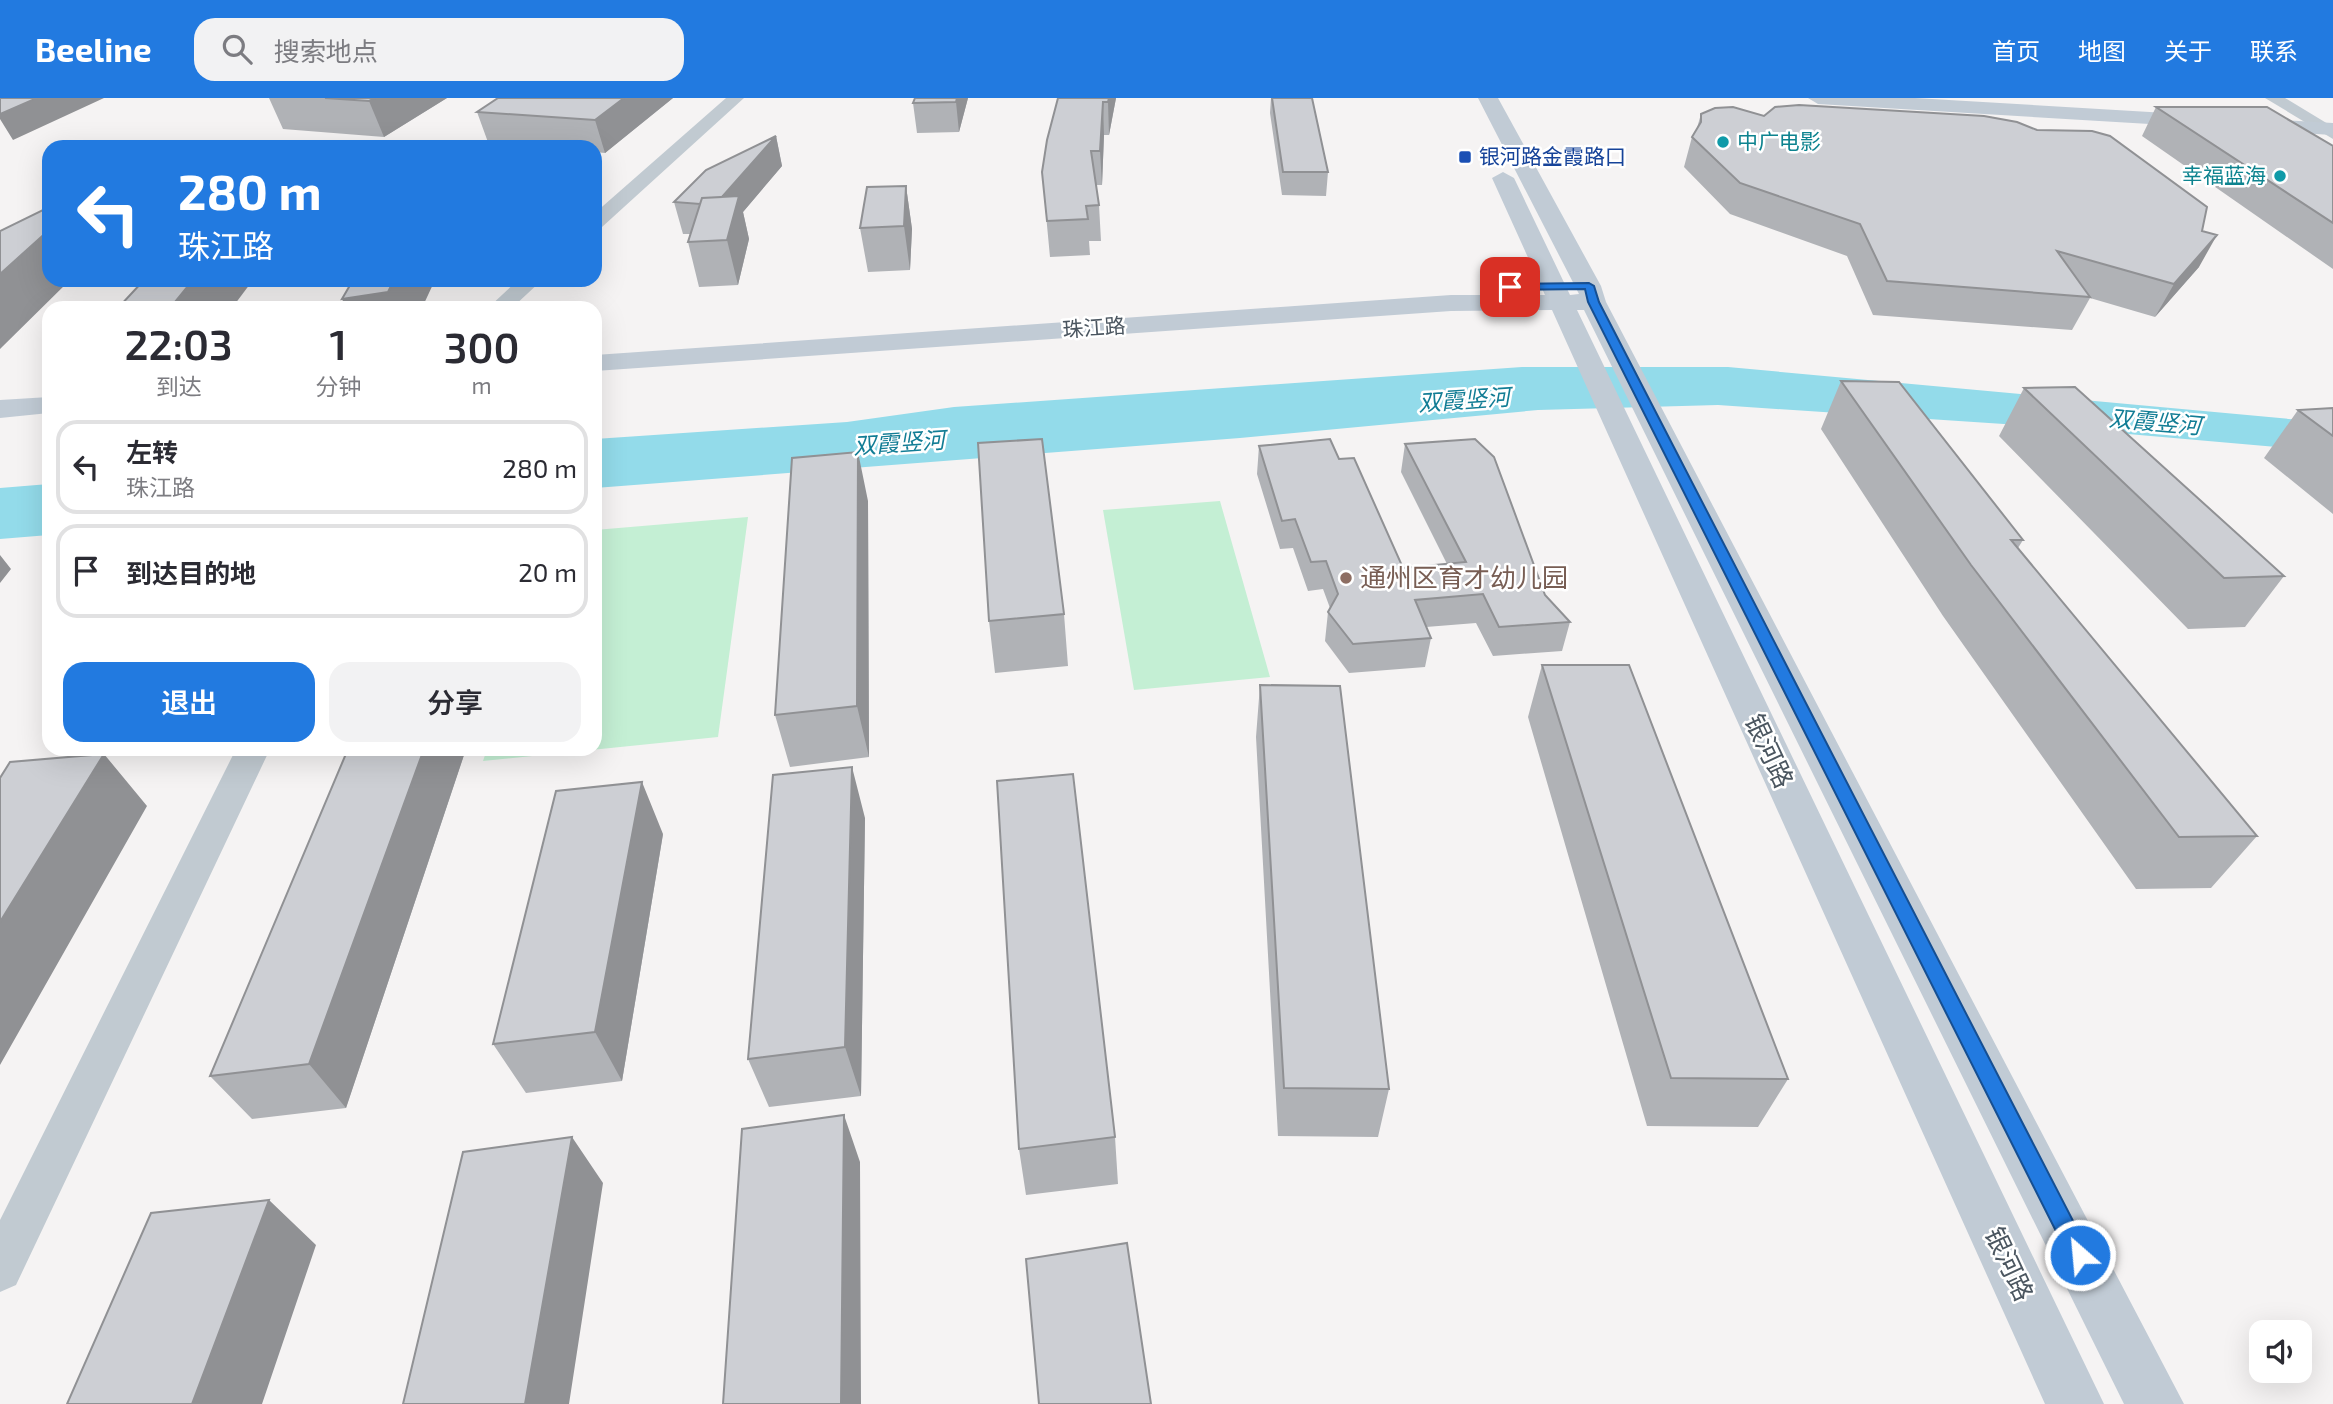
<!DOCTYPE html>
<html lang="zh">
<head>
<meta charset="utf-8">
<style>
	body { margin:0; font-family:"Exo 2","Noto Sans SC",sans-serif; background:#f2f2f3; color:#2b2b33; height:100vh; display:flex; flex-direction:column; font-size:26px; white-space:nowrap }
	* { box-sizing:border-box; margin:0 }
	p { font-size:23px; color:#7c7c81 }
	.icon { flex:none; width:38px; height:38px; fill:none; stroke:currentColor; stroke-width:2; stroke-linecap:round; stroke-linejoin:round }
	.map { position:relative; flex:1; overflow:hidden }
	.panel { position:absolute; left:42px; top:203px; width:560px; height:455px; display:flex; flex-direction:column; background:#fff; border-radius:21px; box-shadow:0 7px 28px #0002 }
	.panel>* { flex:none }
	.banner { position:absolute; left:42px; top:42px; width:560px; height:147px; border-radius:21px; box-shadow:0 7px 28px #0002; background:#227ae0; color:#fff; overflow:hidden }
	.buttons { position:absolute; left:2249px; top:1222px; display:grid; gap:14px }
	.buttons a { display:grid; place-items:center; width:63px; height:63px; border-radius:14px; background:#fff; box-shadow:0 7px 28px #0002; font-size:35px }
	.pin { position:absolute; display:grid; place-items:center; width:60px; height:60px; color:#fff; margin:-30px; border-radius:14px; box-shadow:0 4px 10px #0006 }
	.me { position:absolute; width:77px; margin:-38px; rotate:333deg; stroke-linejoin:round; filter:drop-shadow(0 0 5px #0008) }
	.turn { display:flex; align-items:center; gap:24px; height:147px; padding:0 21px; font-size:32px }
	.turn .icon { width:91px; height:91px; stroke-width:2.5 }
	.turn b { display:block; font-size:49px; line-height:60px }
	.eta { display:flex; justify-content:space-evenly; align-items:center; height:119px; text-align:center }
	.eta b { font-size:42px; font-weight:600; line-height:49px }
	.button { display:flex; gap:14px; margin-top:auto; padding:14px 21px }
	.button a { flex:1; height:80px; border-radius:21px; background:#227ae0; color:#fff; font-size:28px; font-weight:600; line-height:80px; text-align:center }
	.button a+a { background:#f2f2f3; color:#2b2b33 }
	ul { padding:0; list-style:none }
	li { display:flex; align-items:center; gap:21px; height:94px; margin:0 14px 10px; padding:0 7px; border:4px solid #e1e1e2; border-radius:21px }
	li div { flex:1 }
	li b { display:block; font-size:26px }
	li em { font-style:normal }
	header { display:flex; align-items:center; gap:42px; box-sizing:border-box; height:98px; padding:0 35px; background:#227ae0; color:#fff }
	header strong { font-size:33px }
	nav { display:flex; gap:38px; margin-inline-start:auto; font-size:24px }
	.search { width:490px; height:63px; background:#f2f2f3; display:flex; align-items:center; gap:18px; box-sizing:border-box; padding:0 24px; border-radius:21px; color:#7c7c81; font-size:26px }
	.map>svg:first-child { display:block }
	.green { fill:#c4efd4 }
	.water { fill:#93dbea }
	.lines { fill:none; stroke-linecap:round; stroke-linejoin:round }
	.street { fill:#c1cad1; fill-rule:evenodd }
	.secondary { fill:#c1cbd5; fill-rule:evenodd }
	.wall { fill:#b0b2b6 }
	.shaded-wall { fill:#909194 }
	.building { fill:#cdcfd4; stroke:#909194; stroke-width:2 }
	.route { fill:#227ae0; stroke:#164f92; stroke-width:2 }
	.culture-dot { fill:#0f9aa8; stroke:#fff; stroke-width:2.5 }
	.transit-dot { fill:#1a4fb4; stroke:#fff; stroke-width:2.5 }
	.education-dot { fill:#8d6e63; stroke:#fff; stroke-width:2.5 }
	.labels { text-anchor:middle; stroke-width:5; stroke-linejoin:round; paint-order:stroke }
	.far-culture-label { font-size:21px; fill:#0d838f; stroke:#fff; text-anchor:start }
	.far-transit-label { font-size:21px; fill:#164399; stroke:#fff; text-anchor:start }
	.far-street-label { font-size:21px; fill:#4b5660; stroke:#fff }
	.far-water-label { font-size:23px; font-style:italic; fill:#127d95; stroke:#fff }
	.education-label { font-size:26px; fill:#785e54; stroke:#fff; text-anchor:start }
	.street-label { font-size:26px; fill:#4b5660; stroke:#fff }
</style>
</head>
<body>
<header>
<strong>Beeline</strong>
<div class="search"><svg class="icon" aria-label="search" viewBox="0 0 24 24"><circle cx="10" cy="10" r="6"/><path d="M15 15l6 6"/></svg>搜索地点</div>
<nav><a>首页</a><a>地图</a><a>关于</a><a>联系</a></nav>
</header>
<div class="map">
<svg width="2333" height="1306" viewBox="0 0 2333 1306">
	<rect width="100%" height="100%" fill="#f5f3f3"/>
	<!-- green -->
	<path class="green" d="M1220,403L1270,579L1134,592L1103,412Z
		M748,419L718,639L483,663L487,651H595V432Z"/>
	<!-- water -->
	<path class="water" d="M1522,269H1728L2333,325V354L2048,329L1718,307L1538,312L1240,340L595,390V341L847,324L954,309Z
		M49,386V437L0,441V390Z"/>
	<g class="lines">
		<!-- street -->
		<path class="street" d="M726,0H744L602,129L595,131V115Z
			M2265,0H2285L2333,29V41Z
			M518,182H542L512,210H488Z
			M236,651H270L16,1187L0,1194V1122Z"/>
		<!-- secondary -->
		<path class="secondary" d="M1478,0H1498L1601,188L1606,204L2184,1306H2124L1584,212H1577L2104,1306H2045L1552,212L1451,213L595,273V257L1451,197H1545L1492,80L1503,74L1514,80L1570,197L1579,196Z
			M1808,0H1915L2333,25V37L1818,6Z
			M49,299V315L0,320V302Z"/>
	</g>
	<!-- wall -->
	<path class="wall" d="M269,0H447L384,39L283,31Z
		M498,0H673L605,55L595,54V49H521L489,47L477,14Z
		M915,0H968L959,34L917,35L913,5Z
		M1058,0H1116L1109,37H1104L1102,87H1096L1099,107L1101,143H1089L1090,157L1050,159L1042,74Z
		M1271,0H1312L1328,74L1326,98L1282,97L1270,15Z
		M2156,9L2333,48V171L2142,38Z
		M1701,16L2202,133L2199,169L2155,219L2090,200L2072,232L1873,217L1847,158L1730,116L1684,69L1692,39L1697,30Z
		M776,38L782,68L743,114L749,141L738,187L699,189L688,144L690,136H683L674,104Z
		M906,88L912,131L910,172L868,174L860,130Z
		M1841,283L2023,442L2018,450L2257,738L2211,790L2136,791L1943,518L1821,331Z
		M2024,290L2284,478L2245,529L2188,531L1999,338Z
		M2333,310V416L2264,360L2298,312Z
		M1405,346L1570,524L1562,553L1493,558L1476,525L1426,529L1431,540L1425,569L1349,575L1325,543L1328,514L1330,510L1323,491L1308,493L1293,450L1280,451L1257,376L1259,348L1339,361L1403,470L1447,466L1401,374Z
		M868,403L869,659L790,669L775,617Z
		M1064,516L1068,568L995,575L989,523Z
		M1542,567L1788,981L1758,1029L1647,1028L1528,619Z
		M1260,587L1389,991L1378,1039L1278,1038L1256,639Z
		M89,651H152L94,657Z
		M348,651H466L346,1010L252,1021L210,978Z
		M865,720L861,998L769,1009L748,961Z
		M663,736L622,983L526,995L493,946Z
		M1115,1039L1118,1086L1026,1097L1019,1051Z"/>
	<!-- shaded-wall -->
	<path class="shaded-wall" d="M37,0H104L13,42L0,21V16Z
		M375,0H447L384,39L369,3Z
		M624,0H673L605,55L595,22Z
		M957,0H968L959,34L956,4Z
		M1109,0H1116L1109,37L1108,4Z
		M1103,4L1104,37L1102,87L1100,53Z
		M776,38L782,68L743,114L749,141L738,187L727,142L715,107Z
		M906,88L912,131L910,172L904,128Z
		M49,132V182H70L0,251V176Z
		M2217,137L2199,169L2155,219L2174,186Z
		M193,182H253L232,210H171V209Z
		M394,182H435L422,210H346L342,201Z
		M858,354L868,403L869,659L857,608Z
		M0,457L11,471L0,485Z
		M424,651H466L346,1010L309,966Z
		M104,656L147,708L0,967V824Z
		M852,669L865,720L861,998L845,949Z
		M642,684L663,736L622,983L595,934Z
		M844,1017L860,1064L861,1306H841Z
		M572,1039L603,1085L569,1306H525Z
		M269,1102L316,1147L262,1306H192Z"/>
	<!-- building -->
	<path class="building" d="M0,0H37L0,16Z
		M325,0H375L369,3Z
		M498,0H624L595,22L477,14Z
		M915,0H957L956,4L913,5Z
		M1058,0H1109L1108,4H1103L1100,53H1091L1099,107L1086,108L1088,121L1047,123L1042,74L1047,42Z
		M1272,0H1312L1328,74H1283Z
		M1799,7L1984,18L2017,24L2037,32L2092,33L2110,38L2207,109L2202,133L2217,137L2174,186L2057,153L2090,199L1887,183L1860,126L1740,85L1692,39L1701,24V16L1715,10L1733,9L1764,18L1775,9Z
		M2156,9H2267L2333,48V125Z
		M776,38L722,99L702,100L700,106L674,104L706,72Z
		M906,88L904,128L860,130L867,89Z
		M739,98L727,142L688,144L702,100Z
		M49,109V132L0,176V133Z
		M144,182H193L171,209L118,210Z
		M353,182H394L388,194L342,201Z
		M1841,283L1899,284L2023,442H2011L2257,738L2179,739L1971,467Z
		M2075,289L2284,478L2224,480L2024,290Z
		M2333,310V338L2298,312Z
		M1042,341L1064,516L989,523L978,345Z
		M1330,341L1339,361L1354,360L1403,470L1466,464L1405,346L1475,341L1494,359L1545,497L1570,524L1499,529L1483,496L1415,502L1431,540L1353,546L1328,514L1338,496L1326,463L1311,464L1295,421L1282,423L1259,348Z
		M858,354L857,608L775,617L792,360Z
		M1542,567H1629L1788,981L1671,980Z
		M1260,587L1340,588L1389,991L1284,990Z
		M348,651H424L309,966L210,978Z
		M104,656L0,824V680L10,664Z
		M852,669L845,949L748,961L773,677Z
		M1073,676L1115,1039L1019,1051L997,683Z
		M642,684L595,934L493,946L556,693Z
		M844,1017L841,1306H723L742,1031Z
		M572,1039L525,1306H403L463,1054Z
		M269,1102L192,1306H67L151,1115Z
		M1127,1145L1151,1306H1039L1026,1161Z"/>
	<!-- route -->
	<path class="route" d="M1589,185L1594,188L1599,204L2087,1150L2091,1157L2087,1165L2080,1168L2072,1165L1588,204L1585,191L1510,192L1505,189L1510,186Z"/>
	<!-- markers -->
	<g class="culture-dot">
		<circle cx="1723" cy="44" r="7"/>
		<circle cx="2280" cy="78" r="7"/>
	</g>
	<rect class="transit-dot" x="1458" y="52" width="14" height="14" rx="3.5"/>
	<circle class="education-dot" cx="1346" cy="480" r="7"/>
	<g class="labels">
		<!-- far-culture labels -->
		<g class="far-culture-label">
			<text x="1737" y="51">中广电影</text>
			<text x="2266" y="85" text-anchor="end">幸福蓝海</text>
		</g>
		<!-- far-transit labels -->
		<g class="far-transit-label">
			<text x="1479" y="66">银河路金霞路口</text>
		</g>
		<!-- far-street labels -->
		<g class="far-street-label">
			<text transform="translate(1094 230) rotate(-4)" y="7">珠江路</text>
		</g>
		<!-- far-water labels -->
		<g class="far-water-label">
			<text transform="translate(1464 302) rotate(-4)" y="8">双霞竖河</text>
			<text transform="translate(2155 324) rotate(5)" y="8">双霞竖河</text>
			<text transform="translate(899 345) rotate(-4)" y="8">双霞竖河</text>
		</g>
		<!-- education labels -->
		<g class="education-label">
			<text x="1360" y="489">通州区育才幼儿园</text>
		</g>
		<!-- street labels -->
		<g class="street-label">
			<text transform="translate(1769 653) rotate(65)" y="9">银河路</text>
			<text transform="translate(2009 1166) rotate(65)" y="9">银河路</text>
		</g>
	</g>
</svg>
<div class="buttons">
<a><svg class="icon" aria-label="sound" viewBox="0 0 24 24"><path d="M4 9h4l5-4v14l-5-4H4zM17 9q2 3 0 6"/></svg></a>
</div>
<div class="pin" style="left:1510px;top:189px;background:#d93025"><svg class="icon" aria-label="arrive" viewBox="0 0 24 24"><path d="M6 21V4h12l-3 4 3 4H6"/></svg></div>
<svg class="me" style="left:2080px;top:1157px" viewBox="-20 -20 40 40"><circle r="17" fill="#227ae0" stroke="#fff" stroke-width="3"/><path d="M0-11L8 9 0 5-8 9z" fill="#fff"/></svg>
<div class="banner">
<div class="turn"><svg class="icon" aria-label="left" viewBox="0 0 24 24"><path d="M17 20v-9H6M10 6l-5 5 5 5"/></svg><div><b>280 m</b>珠江路</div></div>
</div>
<section class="panel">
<div class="eta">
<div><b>22:03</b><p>到达</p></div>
<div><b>1</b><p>分钟</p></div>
<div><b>300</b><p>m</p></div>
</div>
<ul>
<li><svg class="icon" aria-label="left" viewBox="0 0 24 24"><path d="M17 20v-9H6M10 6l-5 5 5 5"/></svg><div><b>左转</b><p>珠江路</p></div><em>280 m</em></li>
<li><svg class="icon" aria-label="arrive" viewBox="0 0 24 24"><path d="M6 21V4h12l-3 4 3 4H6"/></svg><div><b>到达目的地</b></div><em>20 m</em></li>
</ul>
<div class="button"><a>退出</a><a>分享</a></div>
</section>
</div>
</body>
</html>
